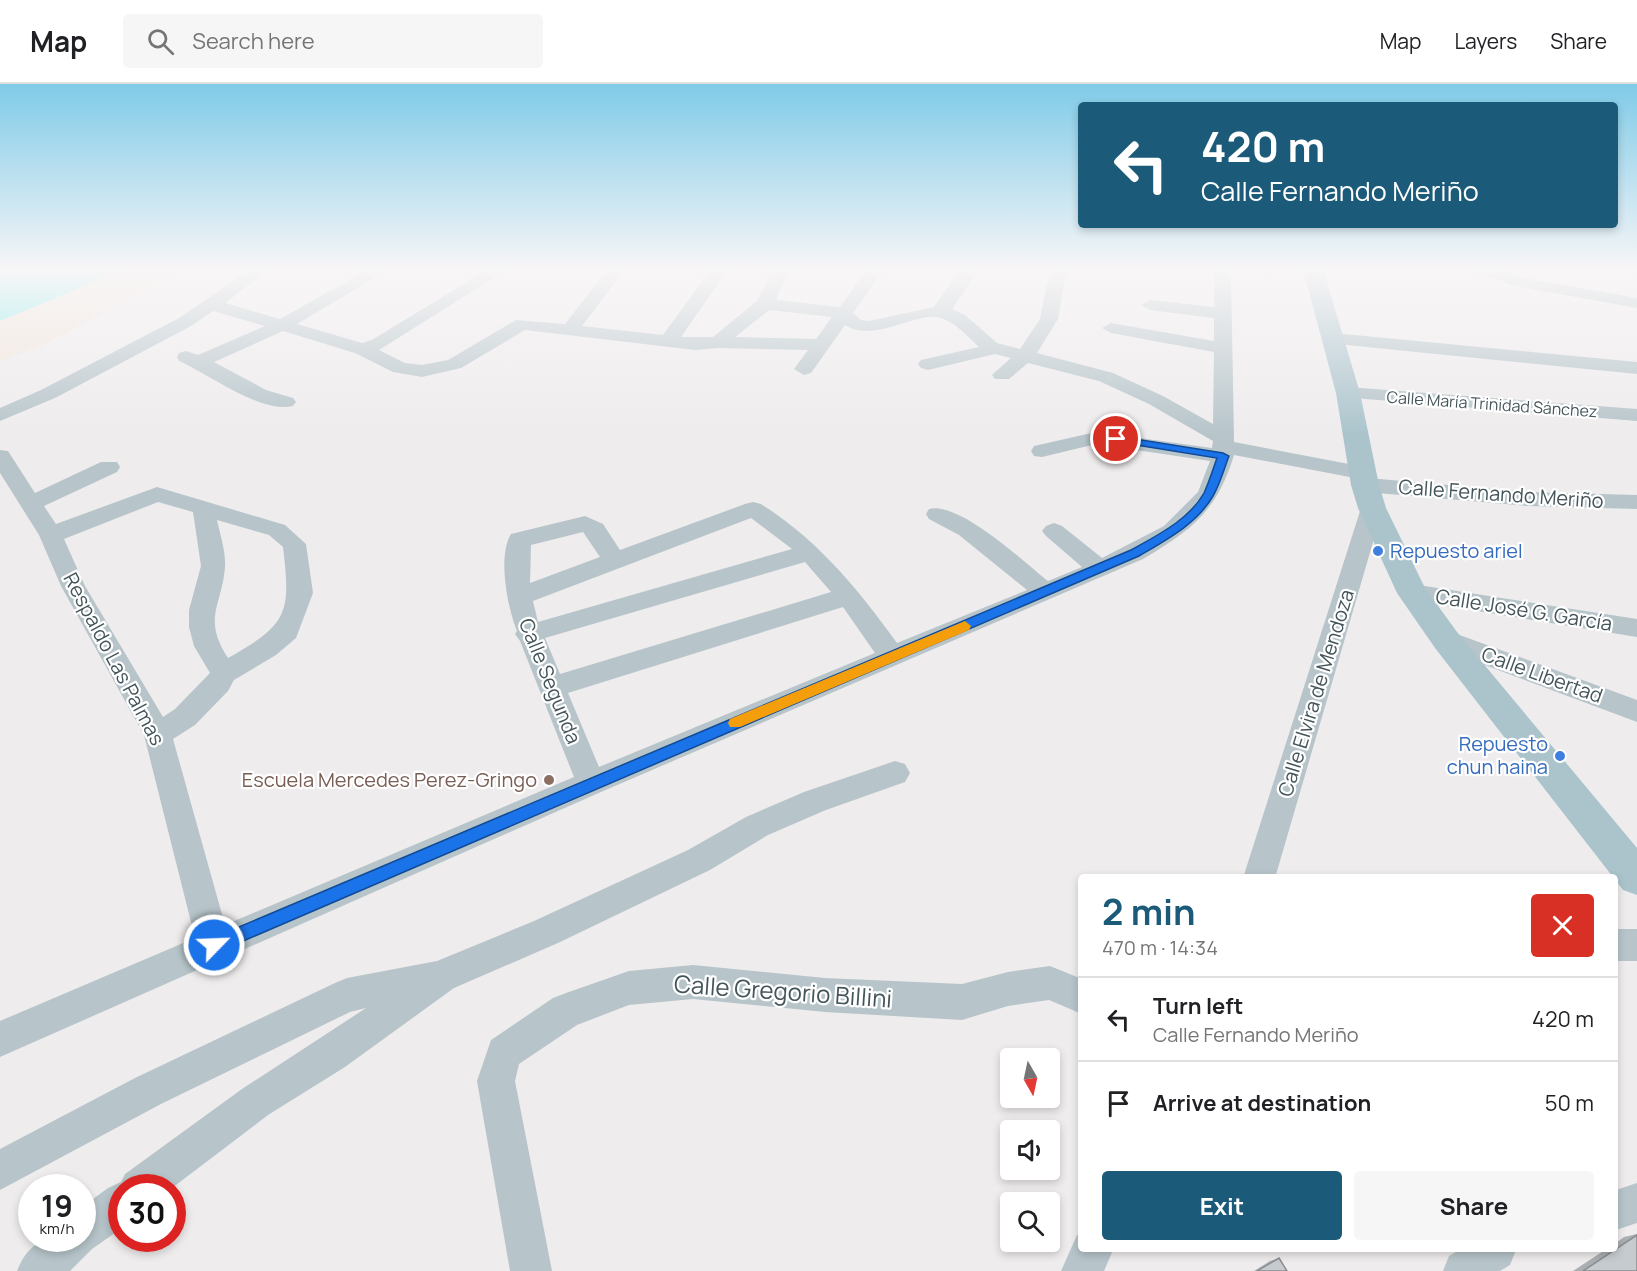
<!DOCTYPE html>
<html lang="en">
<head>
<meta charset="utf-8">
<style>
	body { margin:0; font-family:Manrope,sans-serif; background:#f6f6f6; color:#202124; height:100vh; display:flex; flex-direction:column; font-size:22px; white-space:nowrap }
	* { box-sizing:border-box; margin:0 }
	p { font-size:20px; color:#757577 }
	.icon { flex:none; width:33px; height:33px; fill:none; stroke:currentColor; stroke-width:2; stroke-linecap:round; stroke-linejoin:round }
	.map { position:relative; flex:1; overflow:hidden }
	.details { position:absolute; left:1078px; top:790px; width:540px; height:378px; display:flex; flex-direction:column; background:#fff; border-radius:6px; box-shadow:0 3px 9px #0003 }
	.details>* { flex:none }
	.guide { position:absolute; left:1078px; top:18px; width:540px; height:126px; border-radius:6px; box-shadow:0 3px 9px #0003; background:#1b5a79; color:#fff; overflow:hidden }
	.needle { width:39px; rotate:171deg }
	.controls { position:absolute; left:1000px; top:964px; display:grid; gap:12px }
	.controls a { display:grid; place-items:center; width:60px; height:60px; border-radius:6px; background:#fff; box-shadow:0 3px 9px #0003; font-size:30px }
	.speed { position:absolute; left:18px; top:1090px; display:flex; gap:12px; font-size:30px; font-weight:700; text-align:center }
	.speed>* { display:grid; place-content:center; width:78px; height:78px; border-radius:50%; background:#fff; box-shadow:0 3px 9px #0003; line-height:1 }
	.speed small { font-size:15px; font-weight:400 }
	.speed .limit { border:9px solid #d22; background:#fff; color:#111 }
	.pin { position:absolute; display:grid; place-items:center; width:51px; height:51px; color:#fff; margin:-26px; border:3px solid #fff; border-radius:50%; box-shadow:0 2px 6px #0007 }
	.me { position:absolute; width:66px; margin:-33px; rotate:66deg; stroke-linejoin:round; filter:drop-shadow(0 0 4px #0008) }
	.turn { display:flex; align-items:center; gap:21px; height:126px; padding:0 24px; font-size:27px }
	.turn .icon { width:78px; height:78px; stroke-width:2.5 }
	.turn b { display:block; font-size:42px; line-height:51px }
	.round { display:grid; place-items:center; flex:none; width:63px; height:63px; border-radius:6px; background:#f6f6f6 }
	.headline { display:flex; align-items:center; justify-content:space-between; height:102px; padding:0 24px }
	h1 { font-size:36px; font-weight:700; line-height:45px; color:#1b5a79 }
	.cta { display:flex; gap:12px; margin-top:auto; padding:12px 24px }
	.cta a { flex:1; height:69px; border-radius:6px; background:#1b5a79; color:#fff; font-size:24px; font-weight:700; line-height:69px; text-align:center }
	.cta a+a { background:#f6f6f6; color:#202124 }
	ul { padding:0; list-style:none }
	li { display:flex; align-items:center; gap:18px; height:84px; padding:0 24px; border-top:2px solid #e0e0e0 }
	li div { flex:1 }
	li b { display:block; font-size:22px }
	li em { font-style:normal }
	header { display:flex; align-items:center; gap:36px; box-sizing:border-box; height:84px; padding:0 30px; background:#fff; border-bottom:2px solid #e0e0e0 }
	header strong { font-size:28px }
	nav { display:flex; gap:33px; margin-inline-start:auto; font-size:21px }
	.search { width:420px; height:54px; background:#f6f6f6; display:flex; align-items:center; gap:15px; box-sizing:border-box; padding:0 21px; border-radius:6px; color:#757577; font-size:22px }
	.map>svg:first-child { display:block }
	.sand { fill:#f1e5db }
	.water { fill:#84ede9 }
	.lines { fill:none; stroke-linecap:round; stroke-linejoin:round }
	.minor { fill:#b7c5ca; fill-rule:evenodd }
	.major { fill:#abc4cc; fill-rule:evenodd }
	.wall { fill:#aaafb2 }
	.building { fill:#c6cbcf; stroke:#8b8e91; stroke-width:1.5 }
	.route { fill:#1a73e8; stroke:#114b97; stroke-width:1.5 }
	.slow { fill:#f59e0b }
	.shop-dot { fill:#3f7fe0; stroke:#fff; stroke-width:2 }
	.education-dot { fill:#8d6e63; stroke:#fff; stroke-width:2 }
	.labels { text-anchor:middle; stroke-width:4.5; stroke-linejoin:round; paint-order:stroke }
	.far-street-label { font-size:16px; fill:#44555a; stroke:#fff }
	.street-label { font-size:20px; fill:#44555a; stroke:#fff }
	.shop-label { font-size:20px; fill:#366cbe; stroke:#fff; text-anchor:start }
	.education-label { font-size:20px; fill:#785e54; stroke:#fff; text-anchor:end }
	.near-street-label { font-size:24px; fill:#44555a; stroke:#fff }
</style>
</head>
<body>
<header>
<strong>Map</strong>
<div class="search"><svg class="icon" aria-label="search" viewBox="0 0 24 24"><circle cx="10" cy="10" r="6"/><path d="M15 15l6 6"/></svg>Search here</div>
<nav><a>Map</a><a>Layers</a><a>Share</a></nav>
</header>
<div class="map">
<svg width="1637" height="1187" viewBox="0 0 1637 1187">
	<rect width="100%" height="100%" fill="#efeced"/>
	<!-- sand -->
	<path class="sand" d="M125,185H184L43,261L0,277V237Z"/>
	<!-- water -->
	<path class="water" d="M0,185H125L0,237Z"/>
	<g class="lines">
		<!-- minor -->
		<path class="minor" d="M251,185H270L225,219L280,235L369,185H390L297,240L362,259L372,256L488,185H508L379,266L405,279L422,281L448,276L516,236L565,240L608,185H625L582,242L663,251L711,185H728L681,253H713L757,217L773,185H789L776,216L840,223L867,185H884L853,229L861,236L869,237L934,223L961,185H979L952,225L965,231L997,259L1020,265L1040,235L1047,200L1054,185H1070L1064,200L1058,235L1037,269L1113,289L1163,312L1213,340L1214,268L1111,249L1102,244L1111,239L1214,257V234L1150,226L1141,221L1150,216L1214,223L1215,185H1231L1234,358L1370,384L1373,389L1368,394L1528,408L1637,411V425L1528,422L1365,408L1357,406L1354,401L1360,395L1234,371C1217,427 1192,446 1143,475L601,708L0,973V937L195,854L144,651L61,502L39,451L0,389V366L8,367L35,409L101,378H117L120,383L117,388L44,422L56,440L157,403L285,441L306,460L313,509L296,554L276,571L234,596L228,607L195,641L173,655L225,841L574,693L520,557L515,550L517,547C508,525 497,473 511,450L585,432L603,440L620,466L745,420L753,418L761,420C818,456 858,505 897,559L1027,506L959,451L929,435L926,430L929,425C959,417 1024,478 1048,497L1082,483L1046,452L1042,447L1046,442L1054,439L1062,442L1102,474L1164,442L1198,408L1210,377L1096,360L1042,373L1034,372L1031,367L1034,362L1096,348L1212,364L1213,357L1149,320L1099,297L1028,279L1009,295H995L992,291L1011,274L995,270L928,286L921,284L918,280L921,276L979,263C967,252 956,239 941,234C918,226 875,260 845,241L811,289L804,291L794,285L808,266L718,264L695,266L525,246L461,284L422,293L393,288L355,269L283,247L214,278L266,306L293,314L296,318L293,322C261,330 209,290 179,277L177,273L179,269L186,267L198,271L265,242L213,227L191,242L55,314L0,337V324L41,306L179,234ZM769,226L832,233L816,255L735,253ZM158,418L193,428L201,482L189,526V543L194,562L210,589L175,625L163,633L85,502L64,455ZM751,434L792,465L538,538L533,517ZM217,436L269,451L283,463C291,530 288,540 228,574C202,534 222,522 225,483C226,468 220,450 217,436ZM583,448L600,473L530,499L531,461ZM805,478L831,508L560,590L545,554ZM843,523L875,569L599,683L568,609Z
			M1475,185H1499L1519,193L1637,214V224L1515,202L1477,189Z
			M1334,249L1637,278V290L1327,259L1325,255L1327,251Z
			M1348,303L1637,325V337L1341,313L1338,309L1341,305Z
			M1372,417L1380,419L1383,424L1275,794H1243L1361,424L1364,419Z
			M1412,500L1637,535V553L1403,515L1400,509L1403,503Z
			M1446,546L1637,616V638L1437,563L1433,556L1437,549Z
			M895,677L905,680L910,689L905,698L826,726L768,751L710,786L558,859L454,904L345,983L268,1031L172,1104H122V1144L92,1165L70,1187H17C32,1151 49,1155 82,1155V1123L108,1104L121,1098L125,1090L242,1005L366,924L350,928L161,1020L0,1106V1065L135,994L335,899L347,894L437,877L534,837L688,766L746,733L804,708Z
			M1616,845H1637V877H1616Z
			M693,881L825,894L962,900L1008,888L1050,882L1082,895V930L1049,916L1008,922L962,936L825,928L693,915L629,921L577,941L519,980L515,997L552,1187H510L477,997L491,956L553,914L566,909L629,887Z
			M1637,1099V1139L1616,1146V1106Z
			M1082,1150V1166H1113L1104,1187H1061L1077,1151Z
			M1459,1166H1516L1510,1181L1500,1187H1443L1449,1172Z"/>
		<!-- major -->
		<path class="major" d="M1303,185H1323L1360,309L1379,401L1386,424L1425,504L1457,548L1637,764V811L1623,806L1435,564L1397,509L1358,424L1351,401L1336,309Z"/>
	</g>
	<!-- wall -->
	<path class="wall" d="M1637,1150V1187H1573L1605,1166H1616V1159L1624,1153Z
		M1279,1174L1287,1187H1254L1270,1177Z"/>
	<!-- building -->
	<path class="building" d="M1637,1151V1187H1583Z
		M1279,1174L1287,1187H1257Z"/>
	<!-- sky -->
	<linearGradient id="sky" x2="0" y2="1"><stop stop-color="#80cbe8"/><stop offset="0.53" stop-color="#f8f6f7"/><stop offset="1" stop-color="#f8f6f7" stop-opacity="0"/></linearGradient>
	<rect width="1637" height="351" fill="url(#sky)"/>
	<!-- route -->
	<path class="route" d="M1116,352L1223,369L1229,372C1224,385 1220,400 1213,412C1197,440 1166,456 1139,472L220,867L214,869L208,867L206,861L208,856L1131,466C1156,452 1189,436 1204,409C1209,398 1213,385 1217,374L1112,357V353Z"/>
	<!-- slow -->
	<path class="slow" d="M965,537L971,542L969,546L740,643H730L728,639L730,635Z"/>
	<!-- markers -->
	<g class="shop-dot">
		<circle cx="1378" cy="467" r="6"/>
		<circle cx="1560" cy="672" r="6"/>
	</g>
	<circle class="education-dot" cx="549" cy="696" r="6"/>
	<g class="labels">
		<!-- far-street labels -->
		<g class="far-street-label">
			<text transform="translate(1492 320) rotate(4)" y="6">Calle María Trinidad Sánchez</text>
		</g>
		<!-- street labels -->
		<g class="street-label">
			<text transform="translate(1501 410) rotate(4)" y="7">Calle Fernando Meriño</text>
			<text transform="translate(1524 526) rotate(9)" y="7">Calle José G. García</text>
			<text transform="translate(114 575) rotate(62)" y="7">Respaldo Las Palmas</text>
			<text transform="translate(1542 591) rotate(20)" y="7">Calle Libertad</text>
			<text transform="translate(550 597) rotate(68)" y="7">Calle Segunda</text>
			<text transform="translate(1316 609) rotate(-73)" y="7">Calle Elvira de Mendoza</text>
		</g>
		<!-- shop labels -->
		<g class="shop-label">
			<text x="1390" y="474">Repuesto ariel</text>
			<text x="1548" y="667" text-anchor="end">Repuesto<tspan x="1548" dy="23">chun haina</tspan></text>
		</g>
		<!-- education labels -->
		<g class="education-label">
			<text x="537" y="703">Escuela Mercedes Perez-Gringo</text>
		</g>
		<!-- near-street labels -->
		<g class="near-street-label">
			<text transform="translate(783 908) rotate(4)" y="8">Calle Gregorio Billini</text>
		</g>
	</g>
</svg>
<div class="controls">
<a><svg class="needle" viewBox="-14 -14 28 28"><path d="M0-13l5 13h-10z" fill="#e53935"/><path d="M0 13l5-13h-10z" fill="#757577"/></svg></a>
<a><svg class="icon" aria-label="sound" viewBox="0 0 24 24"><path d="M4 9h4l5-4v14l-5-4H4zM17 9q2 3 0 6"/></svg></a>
<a><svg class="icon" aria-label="search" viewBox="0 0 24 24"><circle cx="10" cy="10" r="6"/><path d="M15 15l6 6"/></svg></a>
</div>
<div class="speed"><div>19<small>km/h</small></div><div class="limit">30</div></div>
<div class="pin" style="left:1116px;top:355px;background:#d93025"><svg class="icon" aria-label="arrive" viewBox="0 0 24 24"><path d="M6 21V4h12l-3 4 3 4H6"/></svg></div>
<svg class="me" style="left:214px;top:861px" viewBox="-20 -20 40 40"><circle r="17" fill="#1a73e8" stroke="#fff" stroke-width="3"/><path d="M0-11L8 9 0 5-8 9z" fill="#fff"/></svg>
<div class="guide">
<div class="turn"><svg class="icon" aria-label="left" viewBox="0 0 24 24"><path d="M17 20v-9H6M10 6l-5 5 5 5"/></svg><div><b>420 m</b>Calle Fernando Meriño</div></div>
</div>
<section class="details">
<div class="headline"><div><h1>2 min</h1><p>470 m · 14:34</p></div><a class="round" style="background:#d93025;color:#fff"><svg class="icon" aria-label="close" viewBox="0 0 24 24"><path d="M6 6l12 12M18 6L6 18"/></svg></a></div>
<ul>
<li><svg class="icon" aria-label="left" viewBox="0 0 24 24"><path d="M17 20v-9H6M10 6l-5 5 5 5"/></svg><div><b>Turn left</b><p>Calle Fernando Meriño</p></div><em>420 m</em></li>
<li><svg class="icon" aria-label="arrive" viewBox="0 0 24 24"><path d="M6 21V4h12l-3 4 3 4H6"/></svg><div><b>Arrive at destination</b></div><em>50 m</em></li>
</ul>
<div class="cta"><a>Exit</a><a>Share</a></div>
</section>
</div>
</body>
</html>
